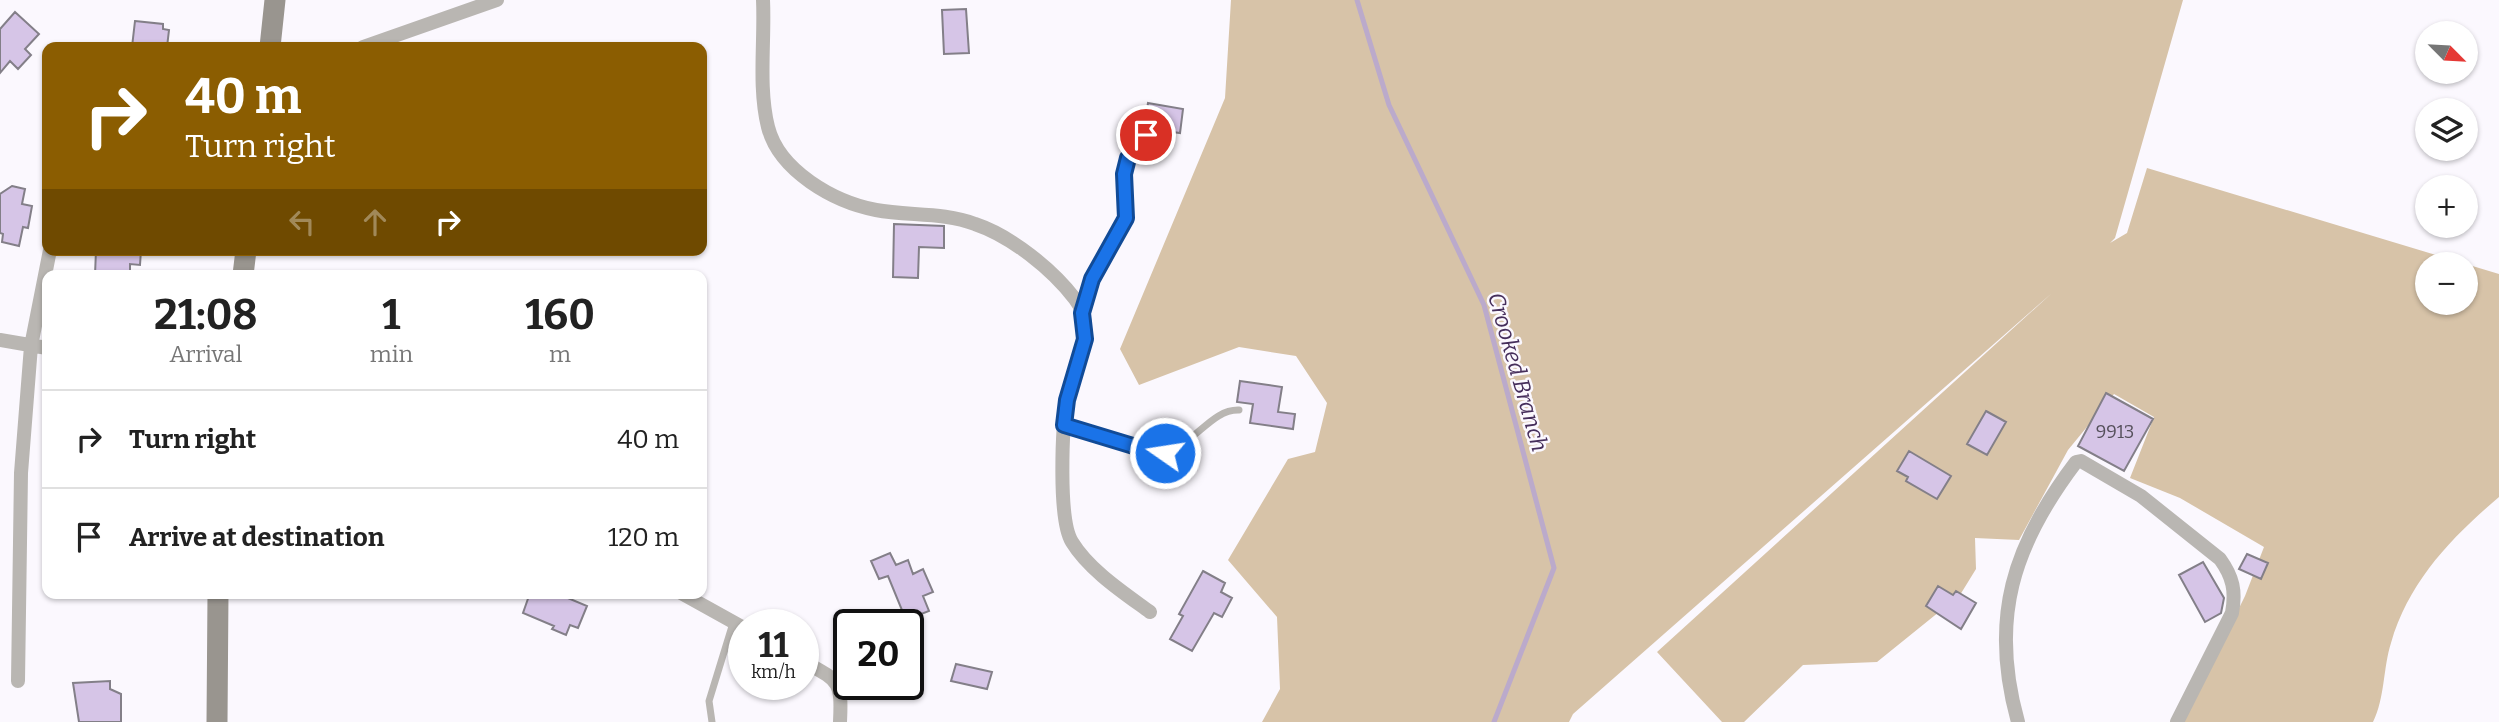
<!DOCTYPE html>
<html lang="en">
<head>
<meta charset="utf-8">
<style>
	body { margin:0; font-family:Bitter,serif; background:#f2f2f2; color:#222; height:100vh; display:flex; flex-direction:column; font-size:26px; white-space:nowrap }
	* { box-sizing:border-box; margin:0 }
	p { font-size:23px; color:#767676 }
	.icon { flex:none; width:38px; height:38px; fill:none; stroke:currentColor; stroke-width:2; stroke-linecap:round; stroke-linejoin:round }
	.map { position:relative; flex:1; overflow:hidden }
	.sheet { position:absolute; left:42px; top:270px; width:665px; height:329px; display:flex; flex-direction:column; background:#fff; border-radius:14px; box-shadow:0 2px 5px #0004 }
	.sheet>* { flex:none }
	.hud { position:absolute; left:42px; top:42px; width:665px; height:214px; border-radius:14px; box-shadow:0 2px 5px #0004; background:#8b5d01; color:#fff; overflow:hidden }
	.needle { width:46px; rotate:114deg }
	.tools { position:absolute; left:2415px; top:21px; display:grid; gap:14px }
	.tools a { display:grid; place-items:center; width:63px; height:63px; border-radius:50%; background:#fff; box-shadow:0 2px 5px #0004; font-size:35px }
	.speed { position:absolute; left:728px; top:609px; display:flex; gap:14px; font-size:35px; font-weight:700; text-align:center }
	.speed>* { display:grid; place-content:center; width:91px; height:91px; border-radius:50%; background:#fff; box-shadow:0 2px 5px #0004; line-height:1 }
	.speed small { font-size:18px; font-weight:400 }
	.speed .limit { border:4px solid #111; border-radius:10px; background:#fff; color:#111 }
	.pin { position:absolute; display:grid; place-items:center; width:60px; height:60px; color:#fff; margin:-30px; border:4px solid #fff; border-radius:50%; box-shadow:0 2px 7px #0007 }
	.me { position:absolute; width:77px; margin:-38px; rotate:283deg; stroke-linejoin:round; filter:drop-shadow(0 0 5px #0008) }
	.turn { display:flex; align-items:center; gap:24px; height:147px; padding:0 28px; font-size:32px }
	.turn .icon { width:91px; height:91px; stroke-width:2.5 }
	.turn b { display:block; font-size:49px; line-height:60px }
	.lanes { display:flex; align-items:center; height:66px; padding:0 28px; background:#0003; justify-content:center; gap:35px; direction:ltr }
	.lanes .off { opacity:.35 }
	.eta { display:flex; justify-content:space-evenly; align-items:center; height:119px; text-align:center }
	.eta b { font-size:42px; font-weight:700; line-height:49px }
	ul { padding:0; list-style:none }
	li { display:flex; align-items:center; gap:21px; height:98px; padding:0 28px; border-top:2px solid #e0e0e0 }
	li div { flex:1 }
	li b { display:block; font-size:26px }
	li em { font-style:normal }
	.map>svg:first-child { display:block }
	.green { fill:#d7c3a8; fill-rule:evenodd }
	.lines { fill:none; stroke-linecap:round; stroke-linejoin:round }
	.stream { stroke:#bbaacb; stroke-width:5 }
	.building { fill:#d6c5e7; stroke:#837f88; stroke-width:2 }
	.lane { stroke:#b9b6b2; stroke-width:7 }
	.street { stroke:#b9b6b2; stroke-width:14 }
	.secondary { stroke:#99958f; stroke-width:21 }
	.route-casing { stroke:#114b97; stroke-width:18 }
	.route { stroke:#1a73e8; stroke-width:12 }
	.labels { text-anchor:middle; stroke-width:5; stroke-linejoin:round; paint-order:stroke }
	.number-label { font-size:18px; fill:#55505b }
	.water-label { font-size:23px; font-style:italic; fill:#462e5b; stroke:#fbf8fe }
</style>
</head>
<body>
<div class="map">
<svg width="2499" height="722" viewBox="0 0 2499 722">
	<rect width="100%" height="100%" fill="#fbf8fe"/>
	<!-- green -->
	<path class="green" d="M1231,0H2183L2115,238L2110,243L2127,233L2147,168L2499,274V497C2452,537 2409,581 2391,643C2383,668 2385,698 2373,722H2183L2245,596L2264,547L2180,498L2130,478L2154,417L2114,394L2068,450L2019,540L1975,538L1976,569L1960,595L1877,662L1803,665L1744,722H1722L1657,652L2052,293L1573,714L1569,722H1262L1280,689L1277,617L1228,560L1288,459L1315,452L1327,403L1296,356L1239,347L1139,385L1120,349L1225,98ZM2427,264H2466V303H2427Z"/>
	<g class="lines">
		<!-- stream -->
		<path class="stream" d="M1357,0L1389,105L1484,305L1554,568L1494,722"/>
	</g>
	<!-- building -->
	<path class="building" d="M966,9L969,53L944,54L942,10Z
		M15,12L39,34L25,49L31,55L18,69L10,61L0,73V29Z
		M135,21L163,24V29L169,30L167,47H132Z
		M1148,103L1183,109L1180,133L1144,128Z
		M12,186L25,189L22,204L32,206L28,228L23,227L19,246L2,242L3,234L0,233V194Z
		M894,224L944,226V248L919,247L918,278L893,277Z
		M96,250H141L140,265L130,264V275H95Z
		M1240,381L1282,387L1278,412L1295,414L1293,429L1250,423L1253,404L1237,402Z
		M2106,393L2153,419L2124,471L2078,446Z
		M1986,411L2006,422L1987,455L1967,444Z
		M1909,451L1951,476L1937,499L1906,481L1908,477L1897,471Z
		M890,553L896,565L908,560L913,574L923,569L933,592L923,596L929,611L906,620L888,576L879,579L871,561Z
		M2247,554L2268,563L2261,579L2239,569Z
		M2203,562L2224,598L2221,613L2205,622L2179,575Z
		M1203,571L1225,583L1221,592L1232,598L1222,617L1214,613L1192,651L1170,639L1183,616L1179,614Z
		M1938,586L1953,595L1956,591L1976,603L1961,629L1926,606Z
		M530,593H556L587,606L578,628L570,625L566,635L552,629L554,626L523,613Z
		M956,664L992,672L987,689L951,681Z
		M110,681V689L121,694V722H79L73,683Z"/>
	<g class="lines">
		<!-- lane -->
		<path class="lane" d="M1083,309L1092,279L1126,218L1124,174L1128,158L1146,135
			M1064,425L1153,452C1191,455 1207,409 1239,410
			M712,722L709,701L733,623"/>
		<!-- street -->
		<path class="street" d="M763,0C765,41 758,87 768,127C779,171 834,202 876,210C908,216 944,212 975,224C1011,236 1052,269 1075,299C1099,329 1074,369 1067,400C1062,427 1058,520 1072,542C1089,570 1124,593 1150,612
			M363,47L497,0
			M0,340L47,348
			M681,593L744,628
			M803,661C839,681 842,680 840,722
			M18,681L21,473L31,346L50,250
			M2018,722C1989,619 2013,545 2076,462L2081,461L2141,496L2220,559C2233,577 2236,591 2232,613L2177,722"/>
		<!-- secondary -->
		<path class="secondary" d="M270,47L275,0
			M243,275L246,250
			M217,722L218,593"/>
	</g>
	<g class="lines">
		<!-- route casing -->
		<g class="route-casing">
			<path id="route" d="M1146,135L1128,158L1124,174L1126,218L1092,279L1082,313L1085,339L1067,400L1064,425L1153,452L1165,453"/>
		</g>
		<!-- route -->
		<use href="#route" class="route"/>
	</g>
	<g class="labels">
		<!-- number labels -->
		<g class="number-label">
			<text x="2115" y="438">9913</text>
		</g>
		<!-- water labels -->
		<g class="water-label">
			<text transform="translate(1518 372) rotate(74)" y="8">Crooked Branch</text>
		</g>
	</g>
</svg>
<div class="tools">
<a><svg class="needle" viewBox="-14 -14 28 28"><path d="M0-13l5 13h-10z" fill="#e53935"/><path d="M0 13l5-13h-10z" fill="#767676"/></svg></a>
<a><svg class="icon" aria-label="layers" viewBox="0 0 24 24"><path d="M12 4l9 5-9 5-9-5zM3 14l9 5 9-5"/></svg></a>
<a>+</a>
<a>−</a>
</div>
<div class="speed"><div>11<small>km/h</small></div><div class="limit">20</div></div>
<div class="pin" style="left:1146px;top:135px;background:#d93025"><svg class="icon" aria-label="arrive" viewBox="0 0 24 24"><path d="M6 21V4h12l-3 4 3 4H6"/></svg></div>
<svg class="me" style="left:1165px;top:453px" viewBox="-20 -20 40 40"><circle r="17" fill="#1a73e8" stroke="#fff" stroke-width="3"/><path d="M0-11L8 9 0 5-8 9z" fill="#fff"/></svg>
<div class="hud">
<div class="turn"><svg class="icon" aria-label="right" viewBox="0 0 24 24"><path d="M7 20v-9h11M14 6l5 5-5 5"/></svg><div><b>40 m</b>Turn right</div></div>
<div class="lanes"><svg class="icon off" aria-label="left" viewBox="0 0 24 24"><path d="M17 20v-9H6M10 6l-5 5 5 5"/></svg><svg class="icon off" aria-label="ahead" viewBox="0 0 24 24"><path d="M12 20V5M6 11l6-6 6 6"/></svg><svg class="icon" aria-label="right" viewBox="0 0 24 24"><path d="M7 20v-9h11M14 6l5 5-5 5"/></svg></div>
</div>
<section class="sheet">
<div class="eta">
<div><b>21:08</b><p>Arrival</p></div>
<div><b>1</b><p>min</p></div>
<div><b>160</b><p>m</p></div>
</div>
<ul>
<li><svg class="icon" aria-label="right" viewBox="0 0 24 24"><path d="M7 20v-9h11M14 6l5 5-5 5"/></svg><div><b>Turn right</b></div><em>40 m</em></li>
<li><svg class="icon" aria-label="arrive" viewBox="0 0 24 24"><path d="M6 21V4h12l-3 4 3 4H6"/></svg><div><b>Arrive at destination</b></div><em>120 m</em></li>
</ul>
</section>
</div>
</body>
</html>
